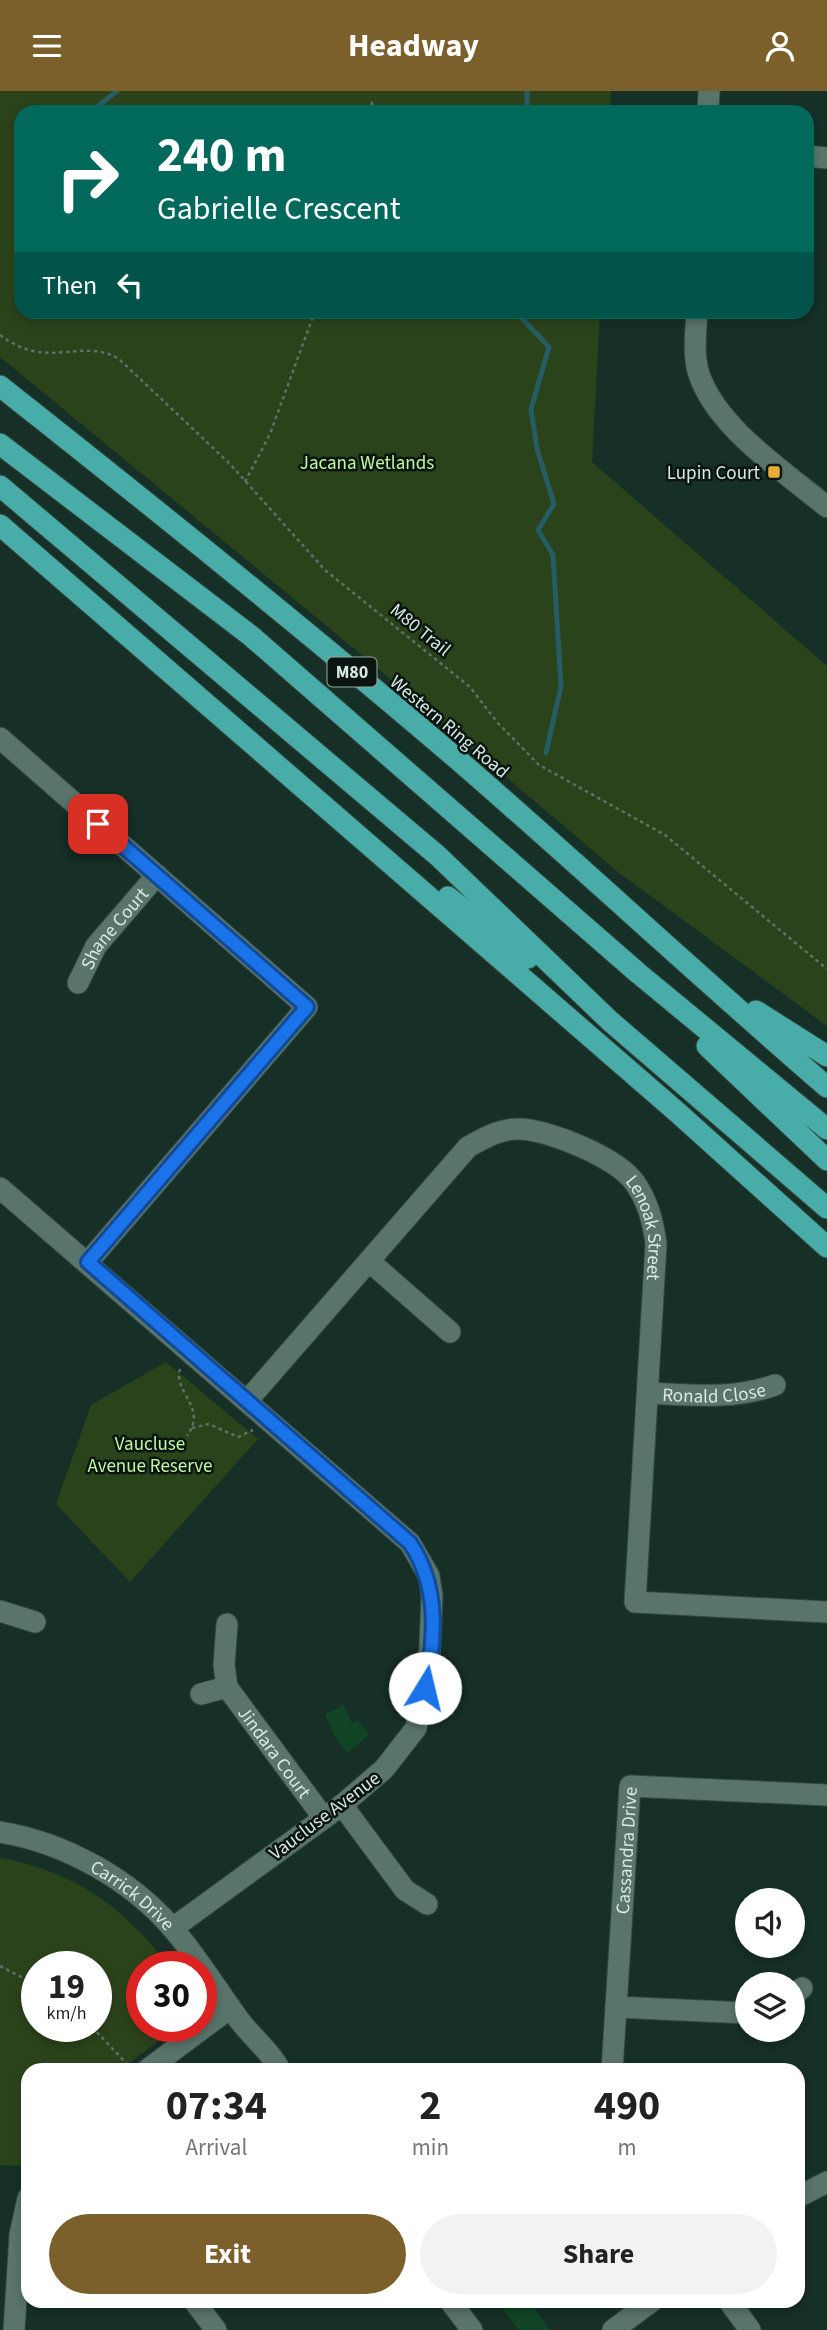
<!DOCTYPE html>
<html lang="en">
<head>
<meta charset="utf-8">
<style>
	body { margin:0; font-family:"Source Sans 3",sans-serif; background:#f2f2f2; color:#222; height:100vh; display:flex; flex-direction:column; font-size:26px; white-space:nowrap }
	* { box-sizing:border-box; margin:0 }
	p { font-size:23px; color:#767676 }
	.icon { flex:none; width:38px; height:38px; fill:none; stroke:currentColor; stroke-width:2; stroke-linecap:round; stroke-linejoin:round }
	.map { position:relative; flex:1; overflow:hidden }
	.sheet { position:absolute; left:21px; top:1972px; width:784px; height:245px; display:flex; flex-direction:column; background:#fff; border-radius:21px; box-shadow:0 4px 10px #0003 }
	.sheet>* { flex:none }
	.hud { position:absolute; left:14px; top:14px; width:800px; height:214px; border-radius:21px; box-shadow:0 4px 10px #0003; background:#00695c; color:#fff; overflow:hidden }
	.fabs { position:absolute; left:735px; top:1797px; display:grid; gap:14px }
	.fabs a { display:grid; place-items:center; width:70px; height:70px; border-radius:50%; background:#fff; box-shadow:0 4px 10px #0003; font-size:35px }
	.speed { position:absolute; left:21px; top:1860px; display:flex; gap:14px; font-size:35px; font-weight:700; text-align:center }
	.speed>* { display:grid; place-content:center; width:91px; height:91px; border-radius:50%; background:#fff; box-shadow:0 4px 10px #0003; line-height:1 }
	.speed small { font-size:18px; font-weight:400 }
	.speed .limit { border:10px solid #d22; background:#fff; color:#111 }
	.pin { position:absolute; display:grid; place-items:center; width:60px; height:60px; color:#fff; margin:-30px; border-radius:14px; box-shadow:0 4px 10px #0006 }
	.me { position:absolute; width:77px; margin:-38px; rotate:9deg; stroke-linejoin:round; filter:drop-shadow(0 0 5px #0008) }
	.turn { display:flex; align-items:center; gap:24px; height:147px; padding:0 28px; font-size:32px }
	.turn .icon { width:91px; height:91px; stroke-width:2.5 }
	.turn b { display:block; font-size:49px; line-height:60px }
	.then { display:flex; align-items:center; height:66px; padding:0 28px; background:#0003; gap:14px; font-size:26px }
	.eta { display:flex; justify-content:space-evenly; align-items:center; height:119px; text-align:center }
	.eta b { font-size:42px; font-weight:700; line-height:49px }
	.primary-button { display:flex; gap:14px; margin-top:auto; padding:14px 28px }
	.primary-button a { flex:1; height:80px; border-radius:42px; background:#7c602c; color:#fff; font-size:28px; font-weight:700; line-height:80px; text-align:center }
	.primary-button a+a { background:#f2f2f2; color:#222 }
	header { display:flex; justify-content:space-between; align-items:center; height:91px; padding:0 28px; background:#7c602c; color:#fff; font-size:32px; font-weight:700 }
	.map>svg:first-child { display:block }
	.green { fill:#2b431b; fill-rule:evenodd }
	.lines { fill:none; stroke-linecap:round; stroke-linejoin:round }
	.stream { stroke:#265c64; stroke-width:5 }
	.building { fill:#114526 }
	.minor-casing { stroke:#344942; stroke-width:23 }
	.highway-casing { stroke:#344942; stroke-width:23 }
	.path { stroke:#5c716a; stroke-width:2.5; stroke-dasharray:3.5 3.5; stroke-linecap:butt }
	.minor { stroke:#59746b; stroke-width:21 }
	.highway { stroke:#48ada8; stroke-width:21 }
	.route-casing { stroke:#114b97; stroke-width:18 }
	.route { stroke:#1a73e8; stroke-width:12 }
	.poi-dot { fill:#e9ab38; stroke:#0a1511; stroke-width:2.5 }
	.labels { text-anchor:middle; stroke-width:5; stroke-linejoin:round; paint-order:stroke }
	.shield { fill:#0a1511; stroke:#9ba9a3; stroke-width:2 }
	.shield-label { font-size:18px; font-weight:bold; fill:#d9e8e2 }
	.park-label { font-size:19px; fill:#c0f69f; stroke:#0a1511 }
	.poi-label { font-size:19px; fill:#d9e8e2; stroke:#0a1511; text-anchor:end }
	.street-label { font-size:19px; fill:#d9e8e2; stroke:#0a1511 }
</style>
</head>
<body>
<header><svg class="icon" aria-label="menu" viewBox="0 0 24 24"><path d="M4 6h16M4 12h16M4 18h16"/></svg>Headway<svg class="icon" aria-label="person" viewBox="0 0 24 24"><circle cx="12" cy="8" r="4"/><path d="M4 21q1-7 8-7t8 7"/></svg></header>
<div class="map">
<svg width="827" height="2239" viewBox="0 0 827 2239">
	<rect width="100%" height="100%" fill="#162f27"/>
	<!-- green -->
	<path class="green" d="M0,0H611L610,21H21V220L600,221L592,371L827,575V935L618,781L368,569L0,266Z
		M166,1271L258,1348L130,1491L56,1413L91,1314Z
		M0,1767C77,1781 123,1816 170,1876H142V1936H177L120,1979H28V2061L20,2075L0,2074ZM96,1876V1936H37V1876Z"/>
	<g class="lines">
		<!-- stream -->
		<path class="stream" d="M91,21L117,0
			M527,21V0
			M515,220L549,256L531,318L537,358L554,413L538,439L553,464L561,595L546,662"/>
	</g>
	<!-- building -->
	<path class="building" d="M344,1614L352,1632L358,1629L369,1644L347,1662L334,1645L325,1623Z
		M497,2210H529L550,2239H519Z"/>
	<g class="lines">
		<!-- minor casing -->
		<g class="minor-casing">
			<g id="minor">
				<path d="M708,21L709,0"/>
				<path d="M807,65L827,67"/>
				<path d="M697,220C696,240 693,261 698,280C714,335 784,380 827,416"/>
				<path d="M0,647L307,916L88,1171"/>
				<path id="s1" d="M78,892L96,855L157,784"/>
				<path d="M0,1097L410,1452L429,1485L432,1505L429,1577L416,1637L384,1678L342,1714L173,1837"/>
				<path d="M369,1170L450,1241"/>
				<path id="s2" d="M649,1302C693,1304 733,1309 775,1294"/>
				<path id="s3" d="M247,1310L468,1056C484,1047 499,1038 518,1038C548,1038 618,1067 635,1092C648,1111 653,1130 656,1153L635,1511L827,1521"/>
				<path d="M0,1520L35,1531"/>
				<path id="s4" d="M227,1533L224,1574L227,1596L323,1726"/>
				<path d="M201,1603L227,1596"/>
				<path d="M342,1714L405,1799L427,1813"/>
				<path id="s5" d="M0,1741C64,1751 132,1789 174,1839C197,1866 216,1897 237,1926C250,1945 270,1959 280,1979"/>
				<path d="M793,1905L802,1897"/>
				<path d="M616,1916L747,1922"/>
				<path d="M147,1979L230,1917"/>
				<path id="s6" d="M612,1979L630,1695L827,1704"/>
				<path d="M798,2106L827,2091"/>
				<path d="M194,2210L216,2239"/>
				<path d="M450,2210L472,2239"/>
				<path d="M729,2210L750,2239"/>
				<path d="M14,2239L20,2144L28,2107"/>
				<path d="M613,2239L652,2210"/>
			</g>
		</g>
		<!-- highway casing -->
		<g class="highway-casing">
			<path id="highway" d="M0,295C157,419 313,544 464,674C586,780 704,890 827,996
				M0,353L251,545L638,882L827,1038
				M0,395L438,765L610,930L827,1117
				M0,434L677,1021L827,1156
				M448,806L528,867
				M756,920L827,965
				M707,955L827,1069"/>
		</g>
		<!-- path -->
		<path class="path" d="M371,21L372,10
			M0,244C49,281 81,245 119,268L230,373L325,479L470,596L497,631L539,674L665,744L827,878
			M245,391L270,343L315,220
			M180,1278C173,1302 208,1316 187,1345
			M192,1337L209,1333L238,1346L253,1339
			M0,1875L37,1894
			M92,1936L128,1974"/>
		<!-- minor -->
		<use href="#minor" class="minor"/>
		<!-- highway -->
		<use href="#highway" class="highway"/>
	</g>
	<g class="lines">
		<!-- route casing -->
		<g class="route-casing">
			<path id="route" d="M98,733L307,916L88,1171L410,1452C439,1495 436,1547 425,1597"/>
		</g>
		<!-- route -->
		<use href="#route" class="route"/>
	</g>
	<!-- markers -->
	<rect class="poi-dot" x="767" y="374" width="14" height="14" rx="3.5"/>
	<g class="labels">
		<!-- shield labels -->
		<rect class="shield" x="327.5" y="566.5" width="49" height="29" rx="5"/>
		<g class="shield-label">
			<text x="352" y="587">M80</text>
		</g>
		<!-- park labels -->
		<g class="park-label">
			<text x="367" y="378">Jacana Wetlands</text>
			<text x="150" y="1359">Vaucluse<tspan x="150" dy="22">Avenue Reserve</tspan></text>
		</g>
		<!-- poi labels -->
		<g class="poi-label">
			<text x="760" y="388">Lupin Court</text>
		</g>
		<!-- street labels -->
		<g class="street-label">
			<text transform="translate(421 538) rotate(39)" y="7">M80 Trail</text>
			<text transform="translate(450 635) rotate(40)" y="7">Western Ring Road</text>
			<text dy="7" stroke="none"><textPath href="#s1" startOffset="66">Shane Court</textPath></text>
			<text dy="7" stroke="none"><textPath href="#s3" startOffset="569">Lenoak Street</textPath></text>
			<text dy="7" stroke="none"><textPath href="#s2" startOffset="65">Ronald Close</textPath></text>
			<text dy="7" stroke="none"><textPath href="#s4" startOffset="144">Jindara Court</textPath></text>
			<text transform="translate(324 1724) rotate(-37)" y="7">Vaucluse Avenue</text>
			<text dy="7" stroke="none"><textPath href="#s6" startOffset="220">Cassandra Drive</textPath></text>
			<text dy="7" stroke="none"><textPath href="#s5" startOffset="149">Carrick Drive</textPath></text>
		</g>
	</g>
</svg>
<div class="fabs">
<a><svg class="icon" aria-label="sound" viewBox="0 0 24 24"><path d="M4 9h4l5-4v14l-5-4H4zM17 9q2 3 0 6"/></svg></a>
<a><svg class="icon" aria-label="layers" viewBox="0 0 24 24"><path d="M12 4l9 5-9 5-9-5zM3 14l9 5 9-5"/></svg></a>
</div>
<div class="speed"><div>19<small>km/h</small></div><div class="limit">30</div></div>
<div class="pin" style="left:98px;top:733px;background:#d93025"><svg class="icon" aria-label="arrive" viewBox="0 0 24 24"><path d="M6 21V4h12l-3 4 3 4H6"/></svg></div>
<svg class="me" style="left:425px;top:1597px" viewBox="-20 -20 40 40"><circle r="19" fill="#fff"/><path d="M0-13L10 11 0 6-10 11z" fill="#1a73e8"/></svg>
<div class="hud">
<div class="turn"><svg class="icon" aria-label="right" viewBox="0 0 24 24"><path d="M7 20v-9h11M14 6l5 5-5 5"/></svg><div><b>240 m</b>Gabrielle Crescent</div></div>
<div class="then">Then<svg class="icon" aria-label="left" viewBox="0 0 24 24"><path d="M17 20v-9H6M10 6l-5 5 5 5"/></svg></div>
</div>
<section class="sheet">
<div class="eta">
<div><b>07:34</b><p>Arrival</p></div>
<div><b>2</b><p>min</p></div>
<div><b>490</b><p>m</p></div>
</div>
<div class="primary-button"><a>Exit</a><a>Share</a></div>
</section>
</div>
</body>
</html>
